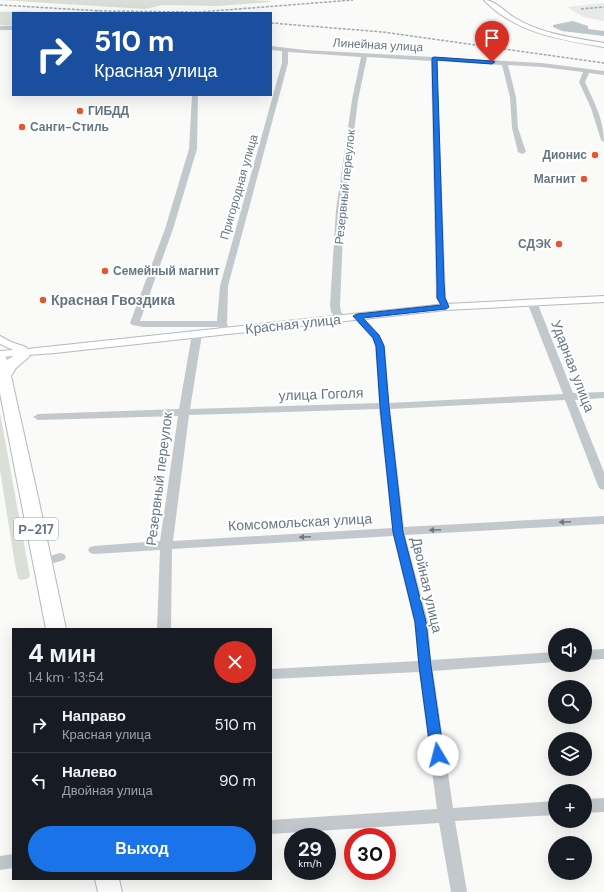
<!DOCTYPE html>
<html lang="ru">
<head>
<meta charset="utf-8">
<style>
	body { margin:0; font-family:"DM Sans",sans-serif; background:#20242c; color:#f1f3f6; height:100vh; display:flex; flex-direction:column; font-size:15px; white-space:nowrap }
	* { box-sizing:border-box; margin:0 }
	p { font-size:13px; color:#9ea1a6 }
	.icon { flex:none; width:22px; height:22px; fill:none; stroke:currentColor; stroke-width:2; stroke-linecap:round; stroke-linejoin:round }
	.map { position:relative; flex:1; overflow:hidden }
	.side { position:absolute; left:12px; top:628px; width:260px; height:252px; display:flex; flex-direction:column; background:#171b24; border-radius:0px; box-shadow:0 4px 16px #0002 }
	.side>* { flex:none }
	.hud { position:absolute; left:12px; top:12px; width:260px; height:84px; border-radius:0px; box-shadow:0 4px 16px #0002; background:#1a4fa0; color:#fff; overflow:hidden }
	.fabs { position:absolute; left:548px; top:628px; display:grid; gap:8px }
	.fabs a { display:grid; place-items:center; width:44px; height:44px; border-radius:50%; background:#171b24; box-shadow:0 4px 16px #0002; font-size:20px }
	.speed { position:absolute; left:284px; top:828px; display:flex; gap:8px; font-size:20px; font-weight:700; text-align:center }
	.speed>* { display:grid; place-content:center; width:52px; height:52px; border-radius:50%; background:#171b24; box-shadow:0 4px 16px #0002; line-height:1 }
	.speed small { font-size:10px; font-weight:400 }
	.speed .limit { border:6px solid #d22; background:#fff; color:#111 }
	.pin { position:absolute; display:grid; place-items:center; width:34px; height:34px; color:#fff; margin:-41px -17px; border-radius:50% 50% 50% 0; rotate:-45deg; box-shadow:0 0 4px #0007 }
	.pin .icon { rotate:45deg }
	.me { position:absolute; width:44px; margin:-22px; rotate:352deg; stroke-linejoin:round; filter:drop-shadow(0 0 3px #0008) }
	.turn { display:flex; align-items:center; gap:14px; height:84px; padding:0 16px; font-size:18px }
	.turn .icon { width:52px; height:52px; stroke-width:2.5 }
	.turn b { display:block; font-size:28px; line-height:34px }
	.round { display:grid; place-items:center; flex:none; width:42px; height:42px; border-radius:21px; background:#20242c }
	.overview { display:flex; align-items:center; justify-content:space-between; height:68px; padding:0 16px }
	h1 { font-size:24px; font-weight:800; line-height:30px }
	.cta { display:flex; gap:8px; margin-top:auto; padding:8px 16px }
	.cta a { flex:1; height:46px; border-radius:24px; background:#1a73e8; color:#fff; font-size:16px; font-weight:800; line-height:46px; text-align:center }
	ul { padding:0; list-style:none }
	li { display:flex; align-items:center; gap:12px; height:56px; padding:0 16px; border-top:1px solid #363941 }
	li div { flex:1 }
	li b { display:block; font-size:15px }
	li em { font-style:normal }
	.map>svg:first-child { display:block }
	.built { fill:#e8e9e9 }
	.green { fill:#dadfd7 }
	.water { fill:#bbc7cb }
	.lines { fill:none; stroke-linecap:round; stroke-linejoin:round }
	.major-casing { stroke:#b5babe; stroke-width:2 }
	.highway-casing { stroke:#b4b9bd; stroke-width:2 }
	.minor { fill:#c3c8cc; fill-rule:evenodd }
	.major { fill:#fff; fill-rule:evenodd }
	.highway { fill:#fff; fill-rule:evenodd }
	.rail { stroke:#a2aab0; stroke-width:1.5; stroke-dasharray:3 1.5; stroke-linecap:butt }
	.oneway { fill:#6a7a87 }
	.route { fill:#1a73e8; stroke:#114b97 }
	.poi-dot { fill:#e4572e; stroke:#fff; stroke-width:1.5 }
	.labels { text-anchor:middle; stroke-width:4; stroke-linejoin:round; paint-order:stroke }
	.far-street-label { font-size:12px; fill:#657683; stroke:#fff }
	.far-poi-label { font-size:12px; font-weight:bold; fill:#657683; stroke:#fff; text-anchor:start }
	.shield { fill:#fff; stroke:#939fa8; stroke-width:1 }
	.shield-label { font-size:13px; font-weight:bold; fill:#657683 }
	.poi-label { font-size:14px; font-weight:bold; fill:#657683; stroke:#fff; text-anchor:start }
	.street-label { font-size:14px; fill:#657683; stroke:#fff }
</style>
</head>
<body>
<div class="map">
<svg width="604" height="892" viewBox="0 0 604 892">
	<rect width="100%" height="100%" fill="#fafaf8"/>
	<!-- built -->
	<path class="built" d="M604,3V21L583,17L567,7Z"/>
	<!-- green -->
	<path class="green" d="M0,0H250L270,1V2L218,6L162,5L145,9Z
		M25,11L41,13H13V26L0,25V12Z
		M0,413L30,576L27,579L20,580L18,578L15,565L0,470Z"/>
	<!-- water -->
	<path class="water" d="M573,21L588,26V29L604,31V36L562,31L553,27V25Z"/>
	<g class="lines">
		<!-- major casing -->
		<g class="major-casing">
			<path id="major" d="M484,0C495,0 505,12 515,18C542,34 574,38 604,43V47C562,40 515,33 484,0Z
				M604,296V302L446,310L55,353L0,357V351L13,350L0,344V336L11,342L26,347L27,349L446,304Z"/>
		</g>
		<!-- highway casing -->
		<g class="highway-casing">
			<path id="highway" d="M23,352L28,353L30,356L16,368L11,376L38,497L66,629H46L0,393V355L5,356L7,360L18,353Z
				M95,879H119L122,892H98Z"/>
		</g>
		<!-- minor -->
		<path class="minor" d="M0,26H13V30H0Z
			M271,46L305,50L542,63L604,71V75L589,73L585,82C594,102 604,120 604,142L601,140L591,108L579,82L583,72L542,67L508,65L516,97L518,128L526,152L522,154L518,152L512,128L510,97L502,65L437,61L446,298L451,307L449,309H443L436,298L431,61L367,57L358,100L344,210L340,305L341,312L346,318L344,320H338L331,312L330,305L336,210L352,100L361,57L288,52V63L228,286L227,324L230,330L225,333L222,332L219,327H144L132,325L130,323L165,229L189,149L192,95H198L197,149L173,229L140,321H217L220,286L282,63V51L271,50Z
			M532,299L537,302L573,393L604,392V398L575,400L604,472V490L600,489L598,486L565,400L390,409L404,527L604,516V524L405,535L428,622L431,660L555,652V662L433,671L453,808L555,801V815L455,821L467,892H451L439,823L271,834V820L437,809L419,672L271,679V669L418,661L414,622L393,536L172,549L171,629H157L160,550L94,554L90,553L88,550L90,547L94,546L160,541L178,416L38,420L33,417L38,414L179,409L192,334L197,331L202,334L190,409L379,403L375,346L372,338L352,316L357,313L360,314L379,335L385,346L389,403L563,394L527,302ZM379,409L392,528L173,541L189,415Z
			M60,553L64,554L66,557L64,560L43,566L39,565L37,562L39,559Z
			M604,649V659L585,660V650Z
			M604,798V812L585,813V799Z
			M13,854V868L0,870V856Z"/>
		<!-- major -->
		<use href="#major" class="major"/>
		<!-- highway -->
		<use href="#highway" class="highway"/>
		<!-- rail -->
		<path class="rail" d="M0,5L101,11
			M581,9L604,7
			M95,11L200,12L353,0
			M271,23L383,32L604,63"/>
	</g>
	<!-- one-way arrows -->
	<defs><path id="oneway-solid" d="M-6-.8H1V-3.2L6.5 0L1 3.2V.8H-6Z"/></defs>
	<g class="oneway">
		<use href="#oneway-solid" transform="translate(565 522) rotate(177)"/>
		<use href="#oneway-solid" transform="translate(435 530) rotate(177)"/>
		<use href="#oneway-solid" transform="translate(305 537) rotate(177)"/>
	</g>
	<!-- route -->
	<path class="route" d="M434,57L492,61L495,62L492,64L437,60L444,283L445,298L449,307L446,309L363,318L379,335L384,346L389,406L403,532L426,622L431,666L444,755L442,759L438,760L433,759L431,755L419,666L415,622L393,532L380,406L376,346L373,338L353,316L357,314L441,305L437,298V283L432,58Z"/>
	<!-- markers -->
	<g class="poi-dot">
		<circle cx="80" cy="111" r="4"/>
		<circle cx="22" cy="127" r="4"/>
		<circle cx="595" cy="155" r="4"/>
		<circle cx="584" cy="179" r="4"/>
		<circle cx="559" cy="244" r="4"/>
		<circle cx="105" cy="271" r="4"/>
		<circle cx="43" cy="300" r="4"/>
	</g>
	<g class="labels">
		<!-- far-street labels -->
		<g class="far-street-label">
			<text transform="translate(378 45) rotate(3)" y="4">Линейная улица</text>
			<text transform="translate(239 187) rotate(-74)" y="4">Пригородная улица</text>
			<text transform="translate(345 187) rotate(-84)" y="4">Резервный переулок</text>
		</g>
		<!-- far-poi labels -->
		<g class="far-poi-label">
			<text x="88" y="115">ГИБДД</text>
			<text x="30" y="131">Санги-Стиль</text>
			<text x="587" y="159" text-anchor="end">Дионис</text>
			<text x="576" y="183" text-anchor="end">Магнит</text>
			<text x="551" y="248" text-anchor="end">СДЭК</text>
			<text x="113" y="275">Семейный магнит</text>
		</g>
		<!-- shield labels -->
		<rect class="shield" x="14" y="518" width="44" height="22" rx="3"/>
		<g class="shield-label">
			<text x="36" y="534">Р-217</text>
		</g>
		<!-- poi labels -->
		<g class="poi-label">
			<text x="51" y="305">Красная Гвоздика</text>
		</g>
		<!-- street labels -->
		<g class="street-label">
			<text transform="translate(293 324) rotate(-6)" y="5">Красная улица</text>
			<text transform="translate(573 366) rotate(69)" y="5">Ударная улица</text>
			<text transform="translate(321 394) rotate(-2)" y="5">улица Гоголя</text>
			<text transform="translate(159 479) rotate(-83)" y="5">Резервный переулок</text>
			<text transform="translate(300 522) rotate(-3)" y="5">Комсомольская улица</text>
			<text transform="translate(427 585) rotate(77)" y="5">Двойная улица</text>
		</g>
	</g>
</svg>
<div class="fabs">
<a><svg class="icon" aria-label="sound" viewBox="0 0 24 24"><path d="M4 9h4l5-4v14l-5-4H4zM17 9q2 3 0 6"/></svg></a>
<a><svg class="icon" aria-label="search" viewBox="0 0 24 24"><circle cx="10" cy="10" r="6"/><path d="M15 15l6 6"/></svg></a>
<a><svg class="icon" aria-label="layers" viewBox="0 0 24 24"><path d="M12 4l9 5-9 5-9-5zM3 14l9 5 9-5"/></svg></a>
<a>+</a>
<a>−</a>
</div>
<div class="speed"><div>29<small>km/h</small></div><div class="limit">30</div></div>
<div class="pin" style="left:492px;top:62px;background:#d93025"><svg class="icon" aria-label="arrive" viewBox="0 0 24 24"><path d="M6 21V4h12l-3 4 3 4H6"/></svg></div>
<svg class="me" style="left:438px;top:755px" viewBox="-20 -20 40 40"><circle r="19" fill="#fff"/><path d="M0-13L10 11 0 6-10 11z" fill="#1a73e8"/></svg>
<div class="hud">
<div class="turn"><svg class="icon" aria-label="right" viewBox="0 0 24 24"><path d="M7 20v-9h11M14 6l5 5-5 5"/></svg><div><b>510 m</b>Красная улица</div></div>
</div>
<section class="side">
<div class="overview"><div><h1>4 мин</h1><p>1.4 km · 13:54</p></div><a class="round" style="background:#d93025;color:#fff"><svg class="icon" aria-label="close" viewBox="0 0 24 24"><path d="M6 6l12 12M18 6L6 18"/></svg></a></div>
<ul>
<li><svg class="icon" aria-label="right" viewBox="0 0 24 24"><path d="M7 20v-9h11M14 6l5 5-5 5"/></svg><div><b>Направо</b><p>Красная улица</p></div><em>510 m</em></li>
<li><svg class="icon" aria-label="left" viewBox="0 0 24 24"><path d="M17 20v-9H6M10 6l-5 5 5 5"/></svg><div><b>Налево</b><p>Двойная улица</p></div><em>90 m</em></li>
</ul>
<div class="cta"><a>Выход</a></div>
</section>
</div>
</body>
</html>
